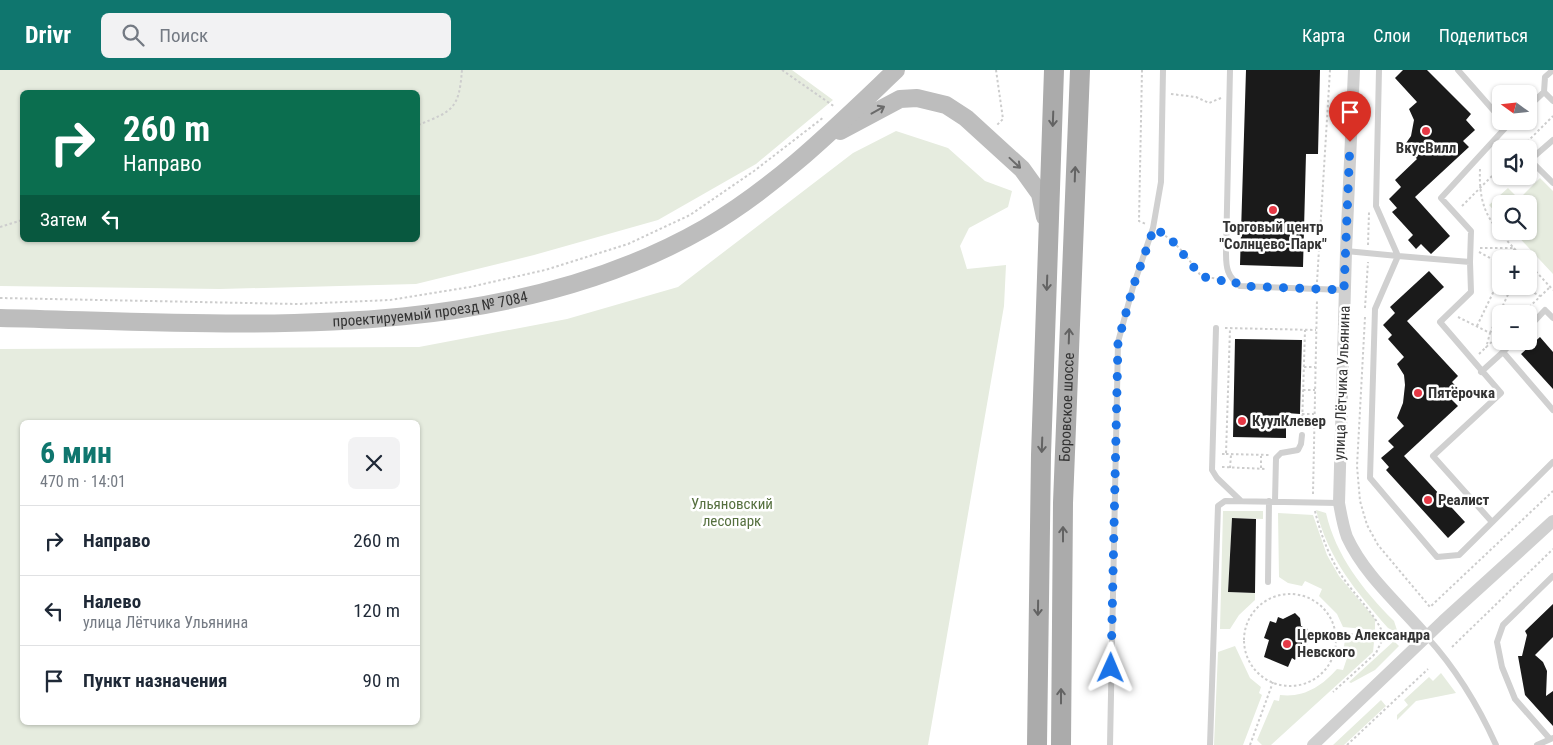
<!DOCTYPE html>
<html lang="ru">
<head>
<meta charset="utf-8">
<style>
	body { margin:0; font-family:"Roboto Condensed",sans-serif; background:#f2f2f3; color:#1f2937; height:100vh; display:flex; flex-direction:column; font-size:19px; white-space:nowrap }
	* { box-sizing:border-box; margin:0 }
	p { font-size:16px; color:#747a83 }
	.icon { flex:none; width:28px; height:28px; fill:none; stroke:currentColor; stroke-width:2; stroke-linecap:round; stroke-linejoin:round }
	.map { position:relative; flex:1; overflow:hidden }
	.drawer { position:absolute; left:20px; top:350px; width:400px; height:305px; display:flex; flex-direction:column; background:#fff; border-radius:8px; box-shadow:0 1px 4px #0004 }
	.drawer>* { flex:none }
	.guide { position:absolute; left:20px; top:20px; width:400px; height:152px; border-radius:8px; box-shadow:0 1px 4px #0004; background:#0b6e4f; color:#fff; overflow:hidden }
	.needle { width:32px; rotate:285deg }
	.buttons { position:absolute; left:1492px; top:15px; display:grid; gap:10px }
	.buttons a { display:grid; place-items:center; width:45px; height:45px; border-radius:8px; background:#fff; box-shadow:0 1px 4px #0004; font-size:25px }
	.pin { position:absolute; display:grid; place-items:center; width:42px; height:42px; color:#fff; margin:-51px -21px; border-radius:50% 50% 50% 0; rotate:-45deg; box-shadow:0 0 5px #0007 }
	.pin .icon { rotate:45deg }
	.me { position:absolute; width:55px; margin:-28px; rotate:1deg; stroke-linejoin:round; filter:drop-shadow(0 0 4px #0008) }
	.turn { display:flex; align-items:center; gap:18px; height:105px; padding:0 20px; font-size:22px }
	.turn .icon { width:65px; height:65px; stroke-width:2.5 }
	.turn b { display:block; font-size:35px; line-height:42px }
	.then { display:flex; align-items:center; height:48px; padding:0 20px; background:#0003; gap:10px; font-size:19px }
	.round { display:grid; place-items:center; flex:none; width:52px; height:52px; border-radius:8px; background:#f2f2f3 }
	.head { display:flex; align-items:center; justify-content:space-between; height:85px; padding:0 20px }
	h1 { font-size:30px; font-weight:700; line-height:38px; color:#0f766e }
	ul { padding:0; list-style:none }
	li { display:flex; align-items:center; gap:15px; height:70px; padding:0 20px; border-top:1px solid #e0e1e3 }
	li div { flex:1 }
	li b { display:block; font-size:19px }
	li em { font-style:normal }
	header { display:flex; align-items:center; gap:30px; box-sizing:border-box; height:70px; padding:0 25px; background:#0f766e; color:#fff }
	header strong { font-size:24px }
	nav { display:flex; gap:28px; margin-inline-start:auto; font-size:18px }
	.search { width:350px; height:45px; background:#f2f2f3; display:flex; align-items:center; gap:12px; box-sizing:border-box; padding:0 18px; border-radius:8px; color:#747a83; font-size:19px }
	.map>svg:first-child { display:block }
	.green { fill:#e6ecdf; fill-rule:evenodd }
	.building { fill:#1a1a1a }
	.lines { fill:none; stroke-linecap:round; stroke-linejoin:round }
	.path { stroke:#cdcdcd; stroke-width:2; stroke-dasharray:2.5 2.5; stroke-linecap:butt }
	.lane { stroke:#d0d0d0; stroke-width:6 }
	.street { stroke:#d0d0d0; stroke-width:12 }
	.secondary { stroke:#bdbdbd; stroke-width:18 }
	.primary { stroke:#ababab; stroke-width:20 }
	.oneway { stroke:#6a6a6a }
	.oneway2 { stroke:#636363 }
	.route { stroke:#1a73e8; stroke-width:9; stroke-dasharray:0 16.2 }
	.poi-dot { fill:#e63946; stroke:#fff; stroke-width:2 }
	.labels { text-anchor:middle; stroke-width:5; stroke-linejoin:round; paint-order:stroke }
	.poi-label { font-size:15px; font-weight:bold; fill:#333; stroke:#fff; text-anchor:start }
	.street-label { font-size:15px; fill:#333; stroke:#fff }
	.park-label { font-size:15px; fill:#56703f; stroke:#fff }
</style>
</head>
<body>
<header>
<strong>Drivr</strong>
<div class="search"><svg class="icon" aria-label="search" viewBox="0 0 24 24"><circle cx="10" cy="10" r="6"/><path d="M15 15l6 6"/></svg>Поиск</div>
<nav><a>Карта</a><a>Слои</a><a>Поделиться</a></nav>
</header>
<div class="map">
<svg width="1553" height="675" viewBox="0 0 1553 675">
	<rect width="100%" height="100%" fill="#fff"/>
	<!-- green -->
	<path class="green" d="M0,0H792L833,30L756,94L658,150L534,185L416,214L220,219L0,216ZM418,22V170H22V22Z
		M896,61L948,78L985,111L1012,121L1008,137L969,158L960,176L967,199L1006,195L1004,236L928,675H0V279L419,277L567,249L678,217L853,83ZM418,352V652H22V352Z
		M1540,108L1553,121V204L1513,161H1529V134H1501V148L1489,135L1508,118L1519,129Z
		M1316,440L1326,443C1336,486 1363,520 1394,551L1397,560L1394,561L1388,558C1355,520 1329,490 1316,440Z
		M1223,441H1263V449L1232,448L1228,522L1255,523V530L1239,545L1230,559H1220Z
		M1278,443L1313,445L1327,485L1339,506L1375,549V560L1343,557L1337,544L1319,526L1322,519L1305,511L1302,516L1288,513L1279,507Z
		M1345,570L1374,572L1373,582L1271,675H1262L1257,670L1274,630L1279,631L1280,625C1304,628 1322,616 1337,599L1343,600L1348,585L1343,582Z
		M1394,571L1399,576L1375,600L1351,613L1349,612Z
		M1235,576L1250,608L1261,617L1259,623L1262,625L1243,675H1214L1218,582Z
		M1441,603L1456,623L1416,631L1397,650V645L1408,635L1404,630L1429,607L1433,611Z
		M1381,630L1386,636L1344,675H1333Z"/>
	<!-- building -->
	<path class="building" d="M1246,0H1320L1318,84H1306L1303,197L1240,195Z
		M1403,0H1427L1471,44L1466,50L1475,60L1463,71L1469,77L1415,127L1450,166L1431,184L1421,174L1416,179L1408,170L1413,165L1392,142L1397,138L1389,129L1401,117L1395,110L1417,89L1404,76L1411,66L1414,50L1409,39L1417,32L1395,8Z
		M1429,201L1444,217L1407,251L1458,306L1452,312L1459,320L1450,328L1458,336L1404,386L1465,452L1448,468L1386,400L1389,397L1381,388L1394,377L1388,371L1404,356L1397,348L1403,333L1405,315L1404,305L1397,294L1404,287L1388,269L1392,265L1383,255L1395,243L1390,237Z
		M1540,267L1553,282V319L1521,284Z
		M1235,269L1302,270L1300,344L1286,343V368L1233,367Z
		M1232,448L1256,449L1255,523L1228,522Z
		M1553,534V567L1535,585L1543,592L1547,601L1546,626L1553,621V656L1525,625L1518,586H1522L1527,565L1525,561Z
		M1295,543L1300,548L1301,556L1308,559L1305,566L1310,568L1303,584L1298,582L1295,590L1292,588L1288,597L1264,587L1269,570L1264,568L1270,551L1276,553L1278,547L1283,549Z"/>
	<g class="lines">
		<!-- path -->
		<path class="path" d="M782,0L835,37
			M996,0L1003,49L996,56
			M1142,0L1139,151L1146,154
			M1171,24L1196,27L1209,33L1221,28
			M418,55C453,41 459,39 462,0
			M1520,79L1553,46
			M1480,99C1478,146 1495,157 1524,189
			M1462,136L1501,97
			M0,157L22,150
			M1161,163C1178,173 1189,190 1201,206L1224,210
			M1368,175L1369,142
			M1480,178H1515L1509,189
			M1479,182L1501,194
			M1529,194L1553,220
			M1317,212L1330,0
			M1521,216L1540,226
			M0,228L298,234L390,230L470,217L545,200L628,174L690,145L754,101L824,47
			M1365,238L1368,192
			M1522,244L1550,217
			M1365,247L1357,396L1360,431L1367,455L1378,475L1430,537L1553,421
			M1458,247L1490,263L1486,278
			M1477,256L1501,206
			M1225,258L1316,260
			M1490,263L1512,216
			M1479,284L1501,263
			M1304,297H1315
			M1303,320H1315
			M1302,344H1314
			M1302,357L1305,260
			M1222,384H1226L1230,258
			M1226,384L1269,385
			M1222,397L1267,399
			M1230,398L1231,385
			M1261,398V386
			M1313,424L1317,229
			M1315,441C1321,466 1331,492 1346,512C1360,531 1376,545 1384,566L1376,583L1333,622
			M1244 570a46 46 0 1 1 92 0a46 46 0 1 1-92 0Z
			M1335,563L1398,567
			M1452,577L1553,479
			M1250,675L1273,612
			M1347,675L1428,599"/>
		<!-- lane -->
		<path class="lane" d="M1230,0L1226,183C1226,198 1227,206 1240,216L1344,220
			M1379,0L1376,136L1398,186L1470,192L1471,222L1440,252L1501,323L1433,386L1492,452
			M1458,0L1501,49
			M1544,22L1553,31
			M1529,36L1544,22L1545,7L1553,0
			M1553,70L1530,90L1553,113
			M1346,181L1398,186L1375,239L1370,408L1437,487L1459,485L1553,392
			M1470,192L1471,161L1441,128L1507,56L1503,51
			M1529,257L1545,240L1553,248
			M1216,258L1212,400L1217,408L1241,431
			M1514,271L1503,282L1553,340
			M1481,302L1503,282
			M1275,431L1276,388L1281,383L1298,380L1301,374L1302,365
			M1268,512L1269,431
			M1427,567C1456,599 1478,635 1496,675
			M1550,669L1515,629L1502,597L1497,572L1503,555L1553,506
			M1110,675L1118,272L1133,217L1153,158L1161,112L1163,0
			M1210,675L1218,436L1225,431L1339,433
			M1537,675L1553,668"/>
		<!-- street -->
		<path class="street" d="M1354,0L1346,181L1339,433C1341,444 1343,456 1347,467C1365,506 1400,535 1427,567
			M1313,675L1443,551L1553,451"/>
		<!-- secondary -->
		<g class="secondary">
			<path d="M840,61L900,29L917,28L946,35L966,48L1022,99L1040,124L1045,147"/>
			<path id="s1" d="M0,248C231,253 496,278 705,158C777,116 836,57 896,0"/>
		</g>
		<!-- primary -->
		<g class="primary">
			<path d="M1037,675L1041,385L1054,0"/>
			<path id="s2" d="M1061,675L1063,433L1080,0"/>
		</g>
	</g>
	<!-- one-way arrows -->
	<defs><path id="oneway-shaft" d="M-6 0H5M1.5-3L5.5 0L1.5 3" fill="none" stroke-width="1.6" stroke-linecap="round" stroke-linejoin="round" transform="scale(1.25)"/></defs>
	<g class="oneway">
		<use href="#oneway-shaft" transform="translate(878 40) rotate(-29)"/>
		<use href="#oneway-shaft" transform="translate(1015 93) rotate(43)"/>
	</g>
	<g class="oneway2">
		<use href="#oneway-shaft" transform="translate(1053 49) rotate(92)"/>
		<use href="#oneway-shaft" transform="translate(1075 104) rotate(-88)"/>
		<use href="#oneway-shaft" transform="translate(1047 213) rotate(92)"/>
		<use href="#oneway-shaft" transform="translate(1069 266) rotate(-88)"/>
		<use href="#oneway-shaft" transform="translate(1042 375) rotate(92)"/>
		<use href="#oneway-shaft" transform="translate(1063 464) rotate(-90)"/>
		<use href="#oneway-shaft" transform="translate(1038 538) rotate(91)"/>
		<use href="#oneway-shaft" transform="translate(1061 626) rotate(-90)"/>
	</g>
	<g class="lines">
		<!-- route -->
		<path class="route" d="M1111,598L1118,272L1133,217L1154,158L1170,168L1201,206L1219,211L1231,209L1240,216L1344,220L1350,72"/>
	</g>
	<!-- markers -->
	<g class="poi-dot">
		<circle cx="1426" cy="61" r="5"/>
		<circle cx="1273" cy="140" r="5"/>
		<circle cx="1418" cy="323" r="5"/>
		<circle cx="1242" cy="351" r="5"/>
		<circle cx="1428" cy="430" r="5"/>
		<circle cx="1287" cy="574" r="5"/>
	</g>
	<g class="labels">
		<!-- poi labels -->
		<g class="poi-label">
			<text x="1426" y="83" text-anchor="middle">ВкусВилл</text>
			<text x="1273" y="162" text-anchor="middle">Торговый центр<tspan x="1273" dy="17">"Солнцево-Парк"</tspan></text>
			<text x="1428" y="328">Пятёрочка</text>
			<text x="1252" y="356">КуулКлевер</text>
			<text x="1438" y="435">Реалист</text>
			<text x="1297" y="570">Церковь Александра<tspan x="1297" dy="17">Невского</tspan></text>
		</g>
		<!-- street labels -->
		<g class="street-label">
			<text dy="5" stroke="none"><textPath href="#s1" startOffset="431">проектируемый проезд № 7084</textPath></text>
			<text transform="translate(1342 313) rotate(-88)" y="5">улица Лётчика Ульянина</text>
			<text dy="5" stroke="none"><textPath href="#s2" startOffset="338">Боровское шоссе</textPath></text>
		</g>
		<!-- park labels -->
		<g class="park-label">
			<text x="732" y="439">Ульяновский<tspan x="732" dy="17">лесопарк</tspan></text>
		</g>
	</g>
</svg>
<div class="buttons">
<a><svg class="needle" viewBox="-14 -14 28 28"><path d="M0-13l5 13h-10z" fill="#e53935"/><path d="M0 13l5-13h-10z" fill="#747a83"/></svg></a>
<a><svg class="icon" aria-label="sound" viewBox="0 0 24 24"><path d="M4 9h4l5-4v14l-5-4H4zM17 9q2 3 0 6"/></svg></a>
<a><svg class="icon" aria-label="search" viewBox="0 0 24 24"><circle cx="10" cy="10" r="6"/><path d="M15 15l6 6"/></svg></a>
<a>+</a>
<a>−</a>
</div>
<div class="pin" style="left:1350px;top:72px;background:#d93025"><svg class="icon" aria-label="arrive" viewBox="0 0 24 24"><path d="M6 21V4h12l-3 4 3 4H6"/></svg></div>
<svg class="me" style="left:1111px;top:598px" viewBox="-20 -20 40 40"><path d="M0-17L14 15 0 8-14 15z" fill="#1a73e8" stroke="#fff" stroke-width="4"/></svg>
<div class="guide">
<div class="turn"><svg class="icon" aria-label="right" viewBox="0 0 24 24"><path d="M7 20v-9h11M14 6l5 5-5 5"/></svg><div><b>260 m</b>Направо</div></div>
<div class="then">Затем<svg class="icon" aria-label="left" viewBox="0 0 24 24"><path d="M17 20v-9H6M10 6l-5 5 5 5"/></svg></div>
</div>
<section class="drawer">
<div class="head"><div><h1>6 мин</h1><p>470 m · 14:01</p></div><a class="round"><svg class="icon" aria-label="close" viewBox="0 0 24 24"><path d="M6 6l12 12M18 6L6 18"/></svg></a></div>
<ul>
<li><svg class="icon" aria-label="right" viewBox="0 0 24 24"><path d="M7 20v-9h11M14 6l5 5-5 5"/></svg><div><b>Направо</b></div><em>260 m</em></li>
<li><svg class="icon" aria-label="left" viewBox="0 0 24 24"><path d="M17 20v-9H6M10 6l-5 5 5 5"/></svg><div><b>Налево</b><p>улица Лётчика Ульянина</p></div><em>120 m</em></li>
<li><svg class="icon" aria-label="arrive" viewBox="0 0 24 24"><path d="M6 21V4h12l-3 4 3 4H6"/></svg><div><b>Пункт назначения</b></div><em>90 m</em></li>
</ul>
</section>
</div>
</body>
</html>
